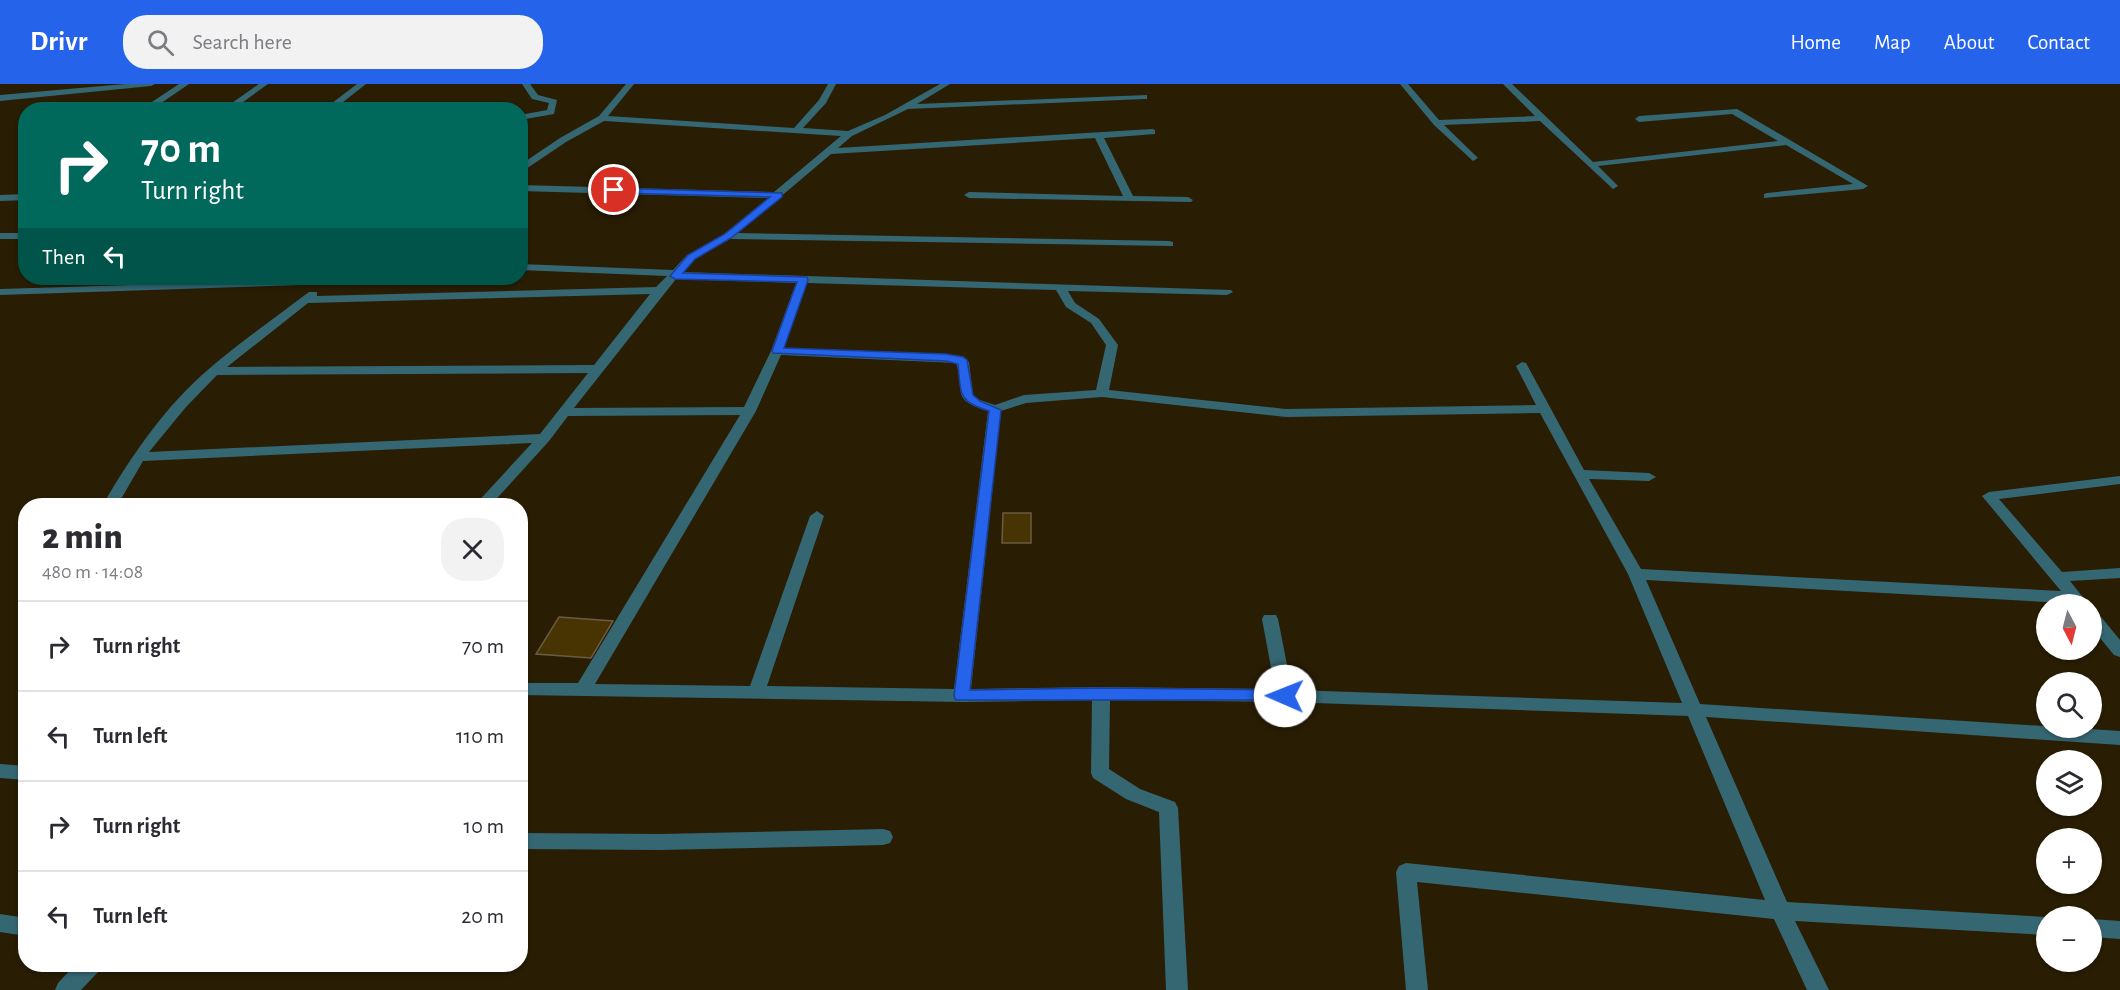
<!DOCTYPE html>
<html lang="en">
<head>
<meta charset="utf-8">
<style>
	body { margin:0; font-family:"Alegreya Sans",sans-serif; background:#f2f2f3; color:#2b2b33; height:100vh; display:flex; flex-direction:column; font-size:22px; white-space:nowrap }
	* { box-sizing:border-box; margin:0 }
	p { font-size:20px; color:#7c7c81 }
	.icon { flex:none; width:33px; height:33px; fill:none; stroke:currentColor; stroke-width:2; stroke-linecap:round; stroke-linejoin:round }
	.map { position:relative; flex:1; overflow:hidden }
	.sheet { position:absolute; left:18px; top:414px; width:510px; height:474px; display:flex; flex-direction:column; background:#fff; border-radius:24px; box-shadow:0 2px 4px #0004 }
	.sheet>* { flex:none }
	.banner { position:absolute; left:18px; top:18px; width:510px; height:183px; border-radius:24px; box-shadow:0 2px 4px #0004; background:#00695c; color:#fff; overflow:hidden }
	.needle { width:39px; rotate:173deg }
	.controls { position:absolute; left:2036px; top:510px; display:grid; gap:12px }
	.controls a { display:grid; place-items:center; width:66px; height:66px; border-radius:50%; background:#fff; box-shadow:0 2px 4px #0004; font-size:30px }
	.pin { position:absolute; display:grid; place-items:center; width:51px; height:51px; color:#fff; margin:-26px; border:3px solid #fff; border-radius:50%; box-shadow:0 2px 6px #0007 }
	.me { position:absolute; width:66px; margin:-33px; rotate:271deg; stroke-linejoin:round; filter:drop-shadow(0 0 4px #0008) }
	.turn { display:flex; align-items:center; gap:21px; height:126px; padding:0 24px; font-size:27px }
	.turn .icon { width:78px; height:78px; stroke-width:2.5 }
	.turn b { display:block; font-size:42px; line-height:51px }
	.then { display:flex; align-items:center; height:57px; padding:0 24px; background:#0003; gap:12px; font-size:22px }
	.round { display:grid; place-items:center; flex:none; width:63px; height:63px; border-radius:24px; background:#f2f2f3 }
	.headline { display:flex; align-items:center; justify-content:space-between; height:102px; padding:0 24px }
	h1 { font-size:36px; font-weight:800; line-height:45px }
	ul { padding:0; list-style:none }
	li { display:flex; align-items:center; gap:18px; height:90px; padding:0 24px; border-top:2px solid #e1e1e2 }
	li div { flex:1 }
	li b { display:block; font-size:22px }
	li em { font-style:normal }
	header { display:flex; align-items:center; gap:36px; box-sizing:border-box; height:84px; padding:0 30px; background:#2563eb; color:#fff }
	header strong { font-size:28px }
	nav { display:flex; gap:33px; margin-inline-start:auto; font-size:21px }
	.search { width:420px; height:54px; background:#f2f2f3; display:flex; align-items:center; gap:15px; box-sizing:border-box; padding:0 21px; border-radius:24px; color:#7c7c81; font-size:22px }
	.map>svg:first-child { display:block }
	.building { fill:#483303; stroke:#6a5c42; stroke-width:1.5 }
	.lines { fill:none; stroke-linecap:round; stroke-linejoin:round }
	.minor { fill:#356773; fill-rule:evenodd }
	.route { fill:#2563eb; stroke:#184099; stroke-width:1.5 }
</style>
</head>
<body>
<header>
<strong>Drivr</strong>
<div class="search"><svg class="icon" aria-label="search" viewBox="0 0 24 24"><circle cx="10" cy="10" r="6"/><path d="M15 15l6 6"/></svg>Search here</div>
<nav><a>Home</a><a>Map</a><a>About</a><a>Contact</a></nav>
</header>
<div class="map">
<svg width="2120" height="906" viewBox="0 0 2120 906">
	<rect width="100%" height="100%" fill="#291d04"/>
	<!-- building -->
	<path class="building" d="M1003,429H1031V459H1002Z
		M559,533L613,537L591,574L536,570Z"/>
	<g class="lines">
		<!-- minor -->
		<path class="minor" d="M125,0H155L151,2L0,17V11Z
			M179,0H189L151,26H140Z
			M259,0H268L232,26H222Z
			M357,0H366L333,26H323Z
			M522,0H530L538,11L557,16L554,30L520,36V31L547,26L549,19L532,15Z
			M626,0H634L608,32L794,44L819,16L828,0H836L826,19L803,44L848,47L885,31L940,0H950L917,20L1147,11V15H1144L908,25L852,52L838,64L1152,45L1155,46V50L1104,54L1133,112L1188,113L1193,116L1191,118L969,114L964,111L969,108L1123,112L1095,54L831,70L738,149L1169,157L1173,158V162L730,155L695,175L683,188L1231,206L1233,208L1227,211L1068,207L1075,219L1099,235L1118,261L1109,306L1286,325L1536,321L1516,282L1522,278L1526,279L1584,386L1649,389L1656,393L1649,397L1589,395L1641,485L2061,507L1982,412L1989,408L2120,392V400L1999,415L2062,488L2120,484V494L2070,497L2086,517L2084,520L1646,496L1700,620L2120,647V661L1706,633L1787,818L2046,833V851L1795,837L1829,906H1807L1774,835L1417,798L1428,906H1406L1396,788L1399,782L1406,779L1765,816L1688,632L1285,618L1110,616L1109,685L1140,705L1175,718L1178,724L1188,906H1166L1159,728L1126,715L1093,694L1091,689L1092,616L962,618L520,611V599H578L740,331L568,332L549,357L490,422H474L532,359L143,377L117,422H102C132,371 165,322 210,284C242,257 276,233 309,208H317V212L656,203L667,192L520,186V180L673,186L687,171L724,150L768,114L520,107V101L774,108L841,52L604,37L566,58L520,89V81L560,54L599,32ZM676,195L796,199L771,267L744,323L574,324ZM807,199L1056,206L1066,223L1091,239L1106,261L1096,306L1024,311L995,321L980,316L973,311L969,278L963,272L784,264ZM650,210L594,281L227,283L308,219ZM781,271L956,279C966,308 949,315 988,327L954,605L767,602L824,432L817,427L810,432L750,602L595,600L756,327ZM588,289L540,350L149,368L186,323L217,291ZM1102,313L1286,333L1540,329L1628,490L1682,619L1292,606L1278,535L1276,531H1264L1262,535L1275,605L1101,603L971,605L1001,327L1026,319Z
			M1400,0H1408L1439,36L1535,32L1503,0H1512L1593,78L1778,57L1732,30L1639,38L1635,35L1639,32L1737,25L1868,102L1863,105L1764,114V110L1767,109L1853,100L1786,61L1598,82L1618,102L1613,105L1540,37L1444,41L1476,72L1478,74L1473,77L1434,41Z
			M26,110V116L0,117V111Z
			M0,149H26V155H0Z
			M327,195L333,198L331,200L0,211V205Z
			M2091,526L2097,528L2120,556V573L2114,571L2091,543Z
			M0,680L26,682V696L0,694Z
			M883,745L890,747L893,753L890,759L883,761L660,766L520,765V749L660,750Z
			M0,830L26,834V852L0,848Z
			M2091,835L2120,837V855L2091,853Z
			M76,880H102L99,887L81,906H55L58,899Z"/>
	</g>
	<!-- route -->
	<path class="route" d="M611,104L782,109V113L731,154L695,175L683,189L807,193L808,196L784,264L946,270L963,273L967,276L973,311L980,317L1001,326L970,606L1101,604L1285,606L1290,608L1293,612L1290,616H956L954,612L989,327C958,318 961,310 958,280L946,277L773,269L772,267L797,198L675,195L670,192L688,171L725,150L770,113L614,109L610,106Z"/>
</svg>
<div class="controls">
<a><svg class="needle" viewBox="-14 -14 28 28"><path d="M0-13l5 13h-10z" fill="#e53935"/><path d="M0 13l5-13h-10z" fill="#7c7c81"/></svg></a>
<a><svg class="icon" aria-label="search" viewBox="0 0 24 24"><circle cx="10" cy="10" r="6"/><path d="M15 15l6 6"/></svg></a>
<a><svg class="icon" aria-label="layers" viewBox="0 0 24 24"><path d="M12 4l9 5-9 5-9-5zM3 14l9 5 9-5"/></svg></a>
<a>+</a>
<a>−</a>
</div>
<div class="pin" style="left:614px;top:106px;background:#d93025"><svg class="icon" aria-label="arrive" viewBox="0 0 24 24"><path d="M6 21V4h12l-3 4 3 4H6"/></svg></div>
<svg class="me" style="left:1285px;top:612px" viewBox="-20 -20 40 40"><circle r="19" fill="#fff"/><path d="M0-13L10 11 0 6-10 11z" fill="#2563eb"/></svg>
<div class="banner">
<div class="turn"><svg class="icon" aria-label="right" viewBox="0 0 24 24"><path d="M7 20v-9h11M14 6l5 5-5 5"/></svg><div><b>70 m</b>Turn right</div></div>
<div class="then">Then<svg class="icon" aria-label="left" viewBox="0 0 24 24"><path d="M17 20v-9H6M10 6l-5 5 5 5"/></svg></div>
</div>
<section class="sheet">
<div class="headline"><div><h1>2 min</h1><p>480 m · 14:08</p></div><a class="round"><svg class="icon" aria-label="close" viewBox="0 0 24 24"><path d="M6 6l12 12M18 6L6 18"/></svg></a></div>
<ul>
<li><svg class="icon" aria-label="right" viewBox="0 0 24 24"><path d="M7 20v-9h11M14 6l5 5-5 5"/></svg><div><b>Turn right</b></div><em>70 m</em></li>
<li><svg class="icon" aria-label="left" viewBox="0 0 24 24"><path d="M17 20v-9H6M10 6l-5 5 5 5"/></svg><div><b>Turn left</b></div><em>110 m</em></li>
<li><svg class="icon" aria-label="right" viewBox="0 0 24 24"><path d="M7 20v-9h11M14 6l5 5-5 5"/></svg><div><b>Turn right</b></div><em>10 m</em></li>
<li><svg class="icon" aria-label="left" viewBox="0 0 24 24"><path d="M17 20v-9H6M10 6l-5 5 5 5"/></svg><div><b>Turn left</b></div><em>20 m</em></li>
</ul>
</section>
</div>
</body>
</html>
